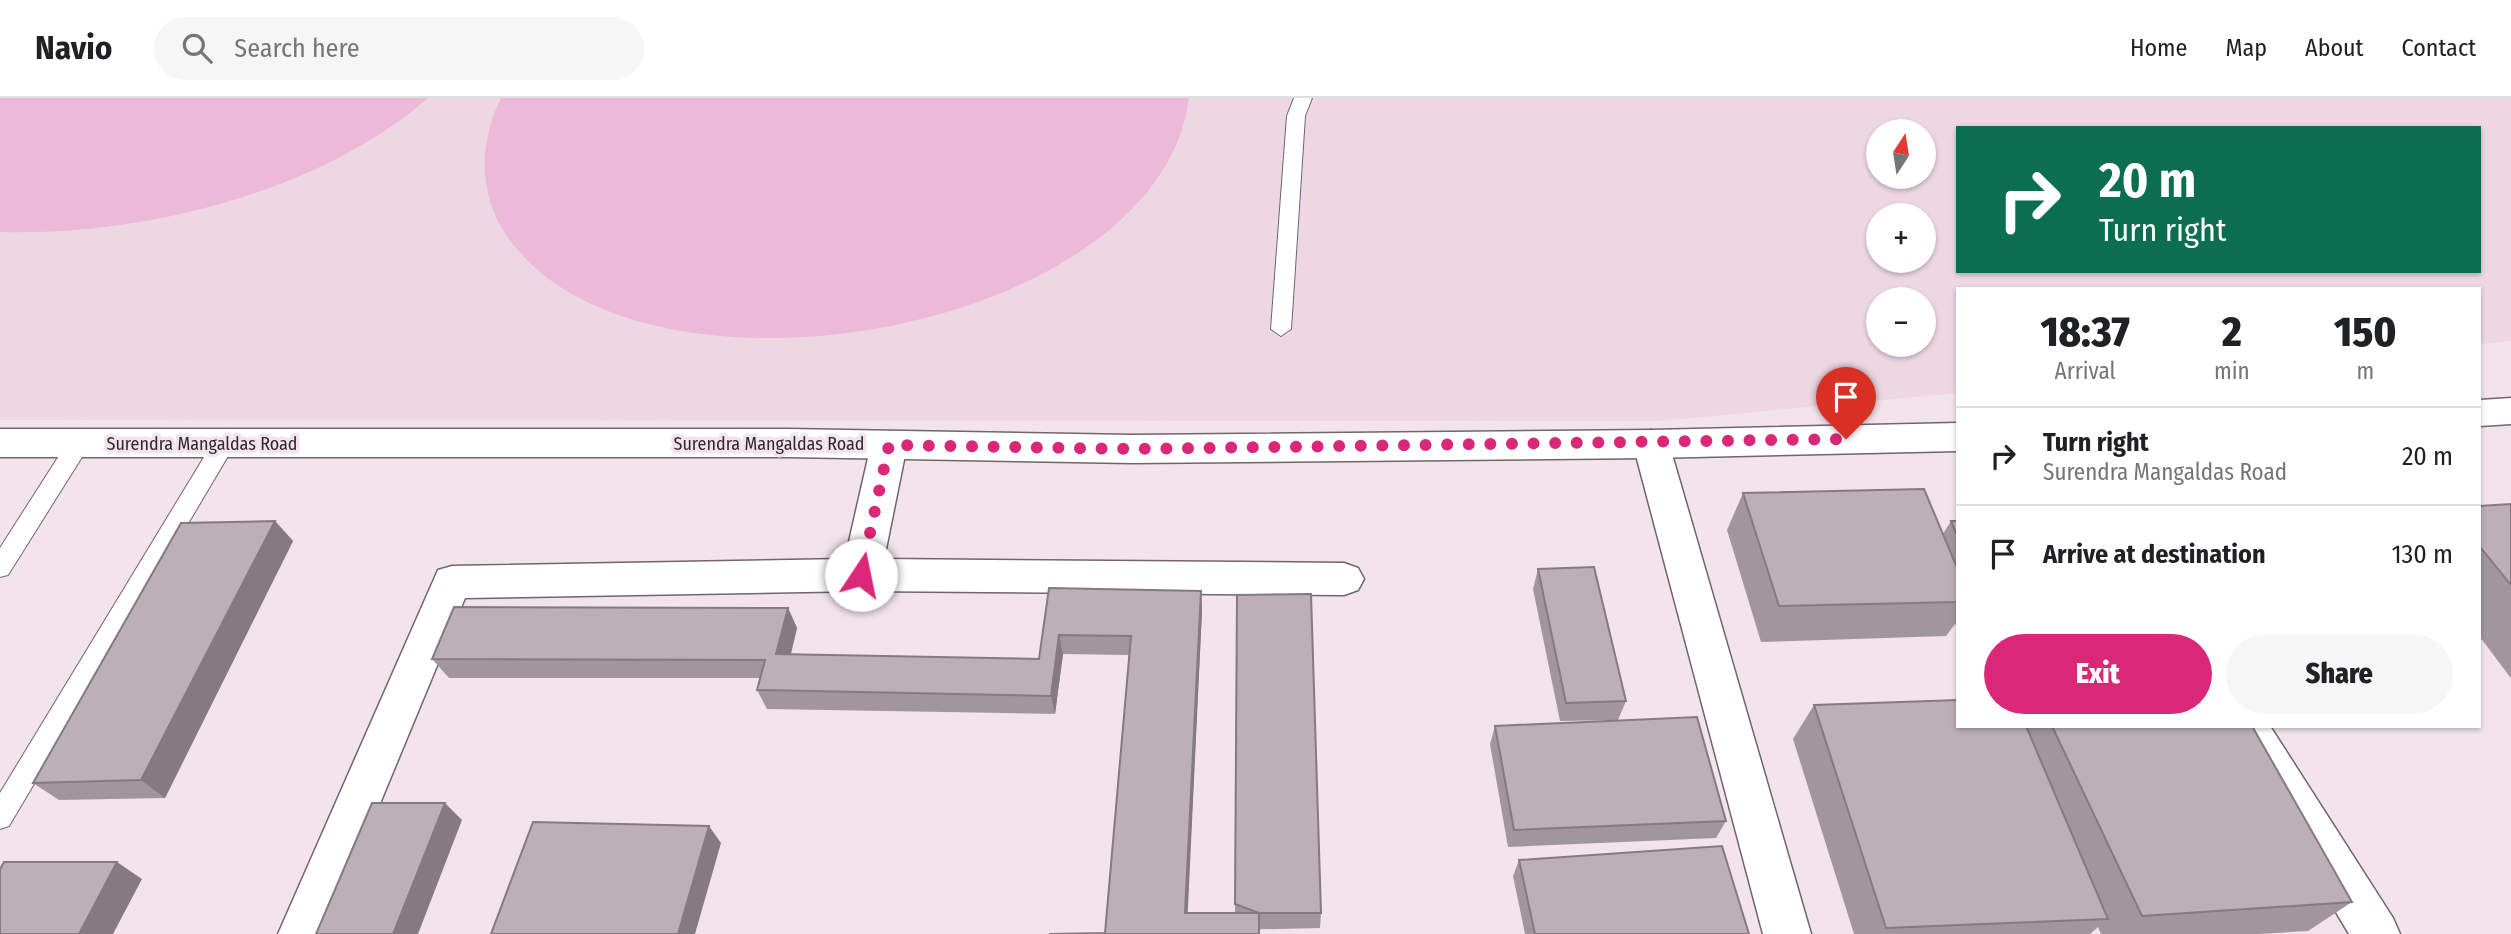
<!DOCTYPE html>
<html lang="en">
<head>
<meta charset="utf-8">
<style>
	body { margin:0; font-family:"Fira Sans Condensed",sans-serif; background:#f6f6f6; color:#202124; height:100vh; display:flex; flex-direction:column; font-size:26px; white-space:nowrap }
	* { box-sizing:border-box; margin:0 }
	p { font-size:23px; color:#757577 }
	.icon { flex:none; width:38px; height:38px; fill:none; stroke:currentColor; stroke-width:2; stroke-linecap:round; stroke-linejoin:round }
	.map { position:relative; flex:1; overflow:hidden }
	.details { position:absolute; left:1956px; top:189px; width:525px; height:441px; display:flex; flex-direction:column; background:#fff; border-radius:0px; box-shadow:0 2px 5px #0004 }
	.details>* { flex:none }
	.top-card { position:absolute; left:1956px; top:28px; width:525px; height:147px; border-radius:0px; box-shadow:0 2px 5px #0004; background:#0b6e4f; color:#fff; overflow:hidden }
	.needle { width:46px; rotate:12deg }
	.fabs { position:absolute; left:1866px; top:21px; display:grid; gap:14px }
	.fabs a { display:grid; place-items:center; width:70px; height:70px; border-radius:50%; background:#fff; box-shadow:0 2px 5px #0004; font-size:35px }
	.pin { position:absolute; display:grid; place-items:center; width:60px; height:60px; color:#fff; margin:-72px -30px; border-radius:50% 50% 50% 0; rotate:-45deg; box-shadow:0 0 7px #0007 }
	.pin .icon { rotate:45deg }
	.me { position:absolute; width:77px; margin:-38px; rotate:11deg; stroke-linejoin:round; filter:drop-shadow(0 0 5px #0008) }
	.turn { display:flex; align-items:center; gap:24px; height:147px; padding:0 28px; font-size:32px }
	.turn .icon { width:91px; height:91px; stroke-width:2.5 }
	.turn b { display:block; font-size:49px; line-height:60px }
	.eta { display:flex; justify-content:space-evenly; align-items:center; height:119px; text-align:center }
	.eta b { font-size:42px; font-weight:800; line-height:49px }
	.action { display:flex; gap:14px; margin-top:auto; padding:14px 28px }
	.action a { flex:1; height:80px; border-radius:42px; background:#db2777; color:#fff; font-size:28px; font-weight:800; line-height:80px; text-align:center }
	.action a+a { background:#f6f6f6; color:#202124 }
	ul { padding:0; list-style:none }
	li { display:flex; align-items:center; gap:21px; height:98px; padding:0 28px; border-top:2px solid #e0e0e0 }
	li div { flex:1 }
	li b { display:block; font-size:26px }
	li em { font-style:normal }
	header { display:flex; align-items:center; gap:42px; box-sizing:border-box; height:98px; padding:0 35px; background:#fff; border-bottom:2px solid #e0e0e0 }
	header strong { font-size:33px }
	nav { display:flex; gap:38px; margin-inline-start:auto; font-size:24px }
	.search { width:490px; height:63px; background:#f6f6f6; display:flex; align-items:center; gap:18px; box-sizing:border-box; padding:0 24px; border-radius:38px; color:#757577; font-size:26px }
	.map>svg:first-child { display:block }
	.built { fill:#edd7e3; fill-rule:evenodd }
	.green { fill:#edb9d8 }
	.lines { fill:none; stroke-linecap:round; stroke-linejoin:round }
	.service-casing { stroke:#71646b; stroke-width:2 }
	.minor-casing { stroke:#71646b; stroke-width:3 }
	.secondary-casing { stroke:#71646b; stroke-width:3 }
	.service { fill:#fff; fill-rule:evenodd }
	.minor { fill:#fff; fill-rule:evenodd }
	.secondary { fill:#fff; fill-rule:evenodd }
	.wall { fill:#a2969d }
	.shaded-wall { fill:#847a7f }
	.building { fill:#bcafb6; stroke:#847a7f; stroke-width:2 }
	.route { stroke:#db2777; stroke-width:12; stroke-dasharray:0 21.6 }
	.labels { text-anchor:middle; stroke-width:7; stroke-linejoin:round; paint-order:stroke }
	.street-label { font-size:18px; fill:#2f2a2d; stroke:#f3e4ec }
</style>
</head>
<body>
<header>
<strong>Navio</strong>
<div class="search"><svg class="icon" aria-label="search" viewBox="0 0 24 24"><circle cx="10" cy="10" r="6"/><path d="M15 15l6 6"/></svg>Search here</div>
<nav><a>Home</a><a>Map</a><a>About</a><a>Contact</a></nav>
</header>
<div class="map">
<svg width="2511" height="836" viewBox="0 0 2511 836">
	<rect width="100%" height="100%" fill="#f3e4ec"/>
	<!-- built -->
	<path class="built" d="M0,0H2511V243L2480,246V191H1958V295L1659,323L0,322ZM1958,30H2480V173H1958ZM1878,33H1923V79H1878ZM1878,117H1923V163H1878ZM1878,201H1923V247H1878Z"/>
	<!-- green -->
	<path class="green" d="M0,0H428C319,95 142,138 0,134Z
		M501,0H1189C1159,241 617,331 500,127C478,86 481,41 501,0Z"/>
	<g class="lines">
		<!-- service casing -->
		<g class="service-casing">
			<path id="service" d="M1294,0H1312L1305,18L1291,231L1281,238L1271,231L1287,18Z
				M79,337L87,339L90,345L87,351L8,477L0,479V450L71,339Z
				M223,339L231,341L234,347L231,353L9,728L0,731V695L215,341Z"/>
		</g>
		<!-- minor casing -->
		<g class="minor-casing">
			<path id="minor" d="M1651,332L1664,336L1669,346L1811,836H1763L1633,346L1638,336Z
				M889,333L902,337L907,347L884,461L1344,465L1358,470L1364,481L1358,492L1344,497L861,493L465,500L326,836H278L438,472L452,468L845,461L871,347L876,337Z
				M2225,628H2270L2393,820L2400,836H2349Z"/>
		</g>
		<!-- secondary casing -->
		<g class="secondary-casing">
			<path id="secondary" d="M2511,300V326L2480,328V302Z
				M1958,325V353L1651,360L1132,365L788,359H0V331H788L1132,337L1651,332Z"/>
		</g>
		<!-- service -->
		<use href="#service" class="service"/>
		<!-- minor -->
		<use href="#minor" class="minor"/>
		<!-- secondary -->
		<use href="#secondary" class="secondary"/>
	</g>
	<!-- wall -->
	<path class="wall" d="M1743,395L1943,436L1951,423H1958V533L1955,526L1946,538L1761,544L1727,432Z
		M2511,406V579H2510L2480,539V408Z
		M275,423L293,443L165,700L59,702L33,685Z
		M1538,471L1626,603L1618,622L1560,623L1533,491Z
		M1049,490L1201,493L1202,513L1187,815H1235L1237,497L1321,815L1320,830L1105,835L1129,557L1063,556L1055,616L767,611L757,592L760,580H449L432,561L788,510L797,530L791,556L1039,561Z
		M1814,607L1958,628H2252L2352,804L2308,833L2259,836H2101L2098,829L2090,836H1854L1793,641Z
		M1495,628L1726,723L1716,740L1508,749L1490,646Z
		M1519,762L1749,836H1525L1513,778Z"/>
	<!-- shaded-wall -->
	<path class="shaded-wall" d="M275,423L293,443L165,700L141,682Z
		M1201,493L1202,513L1187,830L1185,815Z
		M788,510L797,530L786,575L776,556Z
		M1059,537L1063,556L1055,616L1051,598Z
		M445,705L462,722L418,836H393Z
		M709,728L721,745L695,836H678Z
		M117,764L142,781L113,836H79Z"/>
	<!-- building -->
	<path class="building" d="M1924,391L1958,472V504L1779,508L1743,395Z
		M2511,406V487L2480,449V408Z
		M275,423L141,682L33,685L181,425Z
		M1951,423H1958V440Z
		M1594,469L1626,603L1566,605L1538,471Z
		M1049,490L1201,493L1185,815H1259L1235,806L1237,497L1311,496L1321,815H1259V836H1049L1105,835L1131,538L1059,537L1051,598L757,592L765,562L432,561L454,509L788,510L776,556L1039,561Z
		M1958,602V628H2026L2108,821L1886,830L1814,607Z
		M1697,619L1726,723L1514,732L1495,628Z
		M2052,628H2252L2352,804L2142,818Z
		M372,705H445L393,836H316Z
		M533,724L709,728L678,836H491Z
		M1722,748L1749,836H1535L1519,762Z
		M4,764H117L79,836H0V771Z"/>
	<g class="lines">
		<!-- route -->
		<path class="route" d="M861,477L889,347L1132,351L1846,341"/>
	</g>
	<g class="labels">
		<!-- street labels -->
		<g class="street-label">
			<text x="202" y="352">Surendra Mangaldas Road</text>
			<text x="769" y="352">Surendra Mangaldas Road</text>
		</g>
	</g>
</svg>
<div class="fabs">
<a><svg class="needle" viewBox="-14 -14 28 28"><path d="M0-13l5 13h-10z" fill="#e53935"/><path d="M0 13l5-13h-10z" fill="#757577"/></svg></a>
<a>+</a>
<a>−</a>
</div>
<div class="pin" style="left:1846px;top:341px;background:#d93025"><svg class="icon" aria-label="arrive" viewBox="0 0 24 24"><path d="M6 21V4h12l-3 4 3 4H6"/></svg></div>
<svg class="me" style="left:861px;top:477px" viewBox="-20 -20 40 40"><circle r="19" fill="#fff"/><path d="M0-13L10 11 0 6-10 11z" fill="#db2777"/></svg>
<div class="top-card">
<div class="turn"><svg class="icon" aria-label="right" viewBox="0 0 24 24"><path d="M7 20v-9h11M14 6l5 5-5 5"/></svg><div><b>20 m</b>Turn right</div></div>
</div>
<section class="details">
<div class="eta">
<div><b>18:37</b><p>Arrival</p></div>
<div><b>2</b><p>min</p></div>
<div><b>150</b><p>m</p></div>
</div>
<ul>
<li><svg class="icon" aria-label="right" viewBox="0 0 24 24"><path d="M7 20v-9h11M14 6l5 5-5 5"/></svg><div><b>Turn right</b><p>Surendra Mangaldas Road</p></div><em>20 m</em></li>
<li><svg class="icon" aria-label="arrive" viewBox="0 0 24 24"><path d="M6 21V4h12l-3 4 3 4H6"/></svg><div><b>Arrive at destination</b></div><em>130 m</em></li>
</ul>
<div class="action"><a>Exit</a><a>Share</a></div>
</section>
</div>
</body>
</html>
